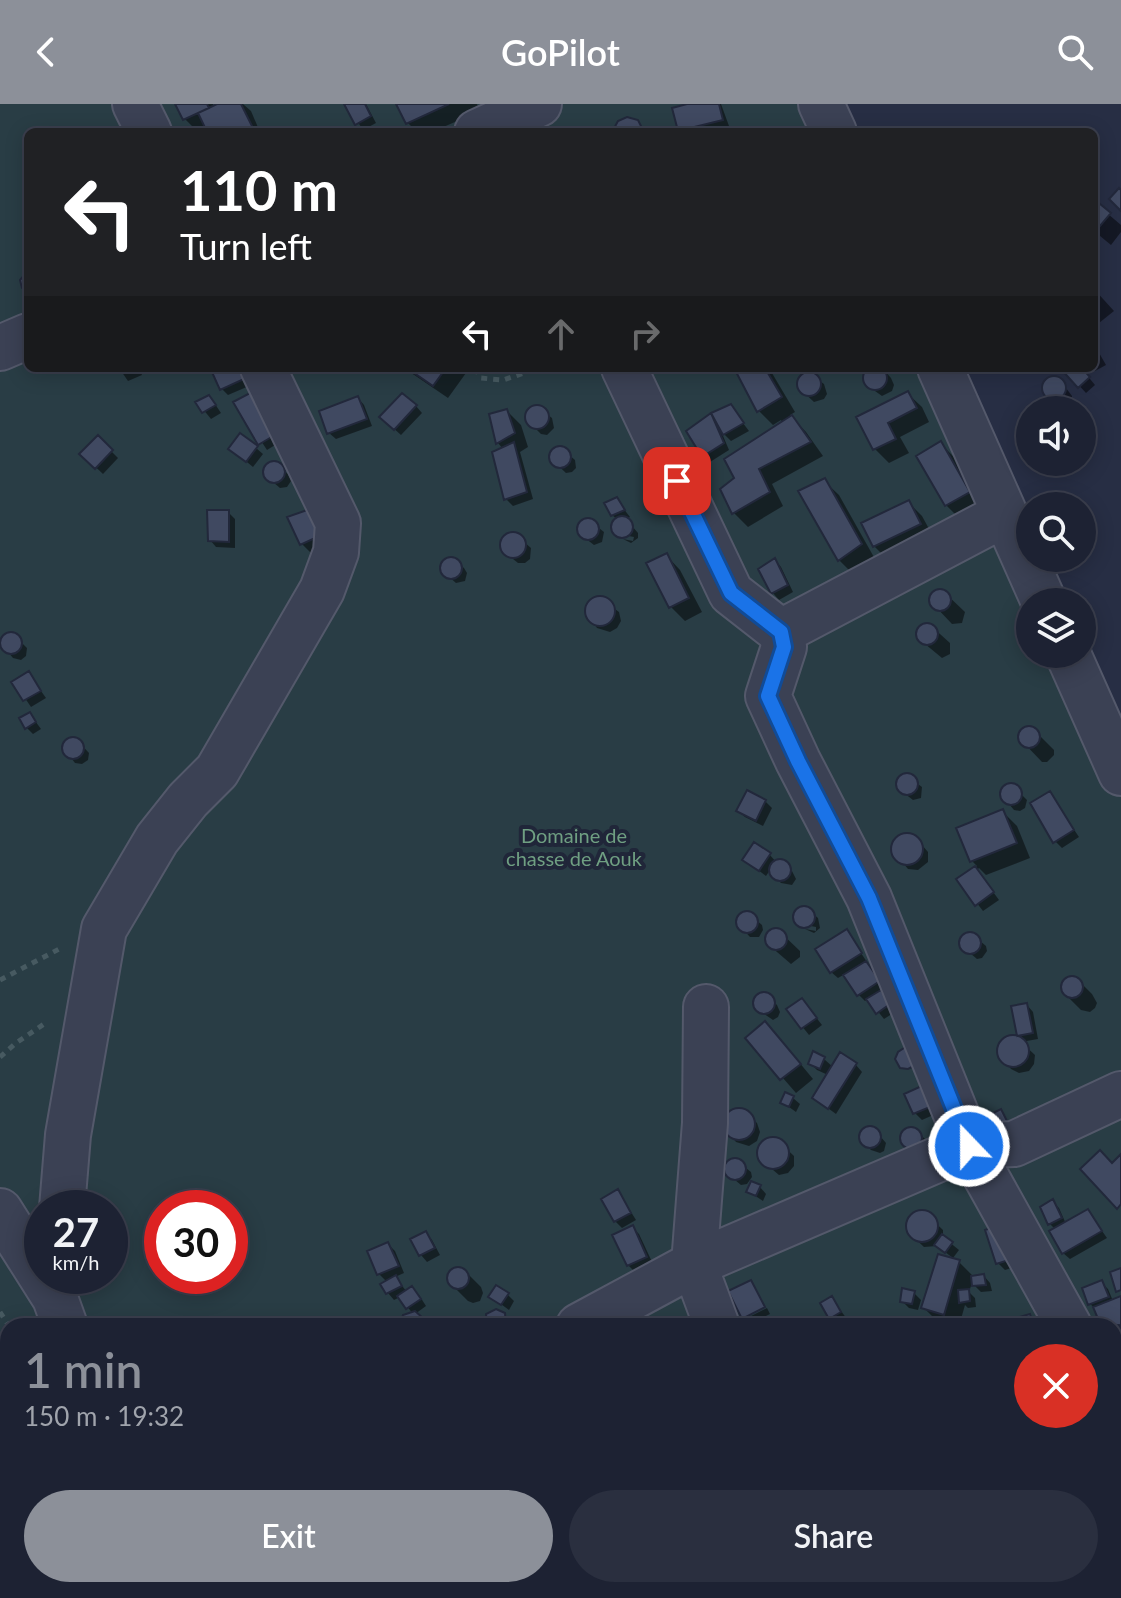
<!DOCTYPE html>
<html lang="en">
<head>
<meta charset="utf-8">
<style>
	body { margin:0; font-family:Lato,sans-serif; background:#2a2f3f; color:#f1f3f6; height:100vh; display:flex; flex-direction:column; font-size:30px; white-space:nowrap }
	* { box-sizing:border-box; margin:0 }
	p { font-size:26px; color:#a0a4ac }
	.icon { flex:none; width:44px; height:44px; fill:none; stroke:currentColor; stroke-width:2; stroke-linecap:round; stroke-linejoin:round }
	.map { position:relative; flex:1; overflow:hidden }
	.side { position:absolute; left:0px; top:1214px; width:1122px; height:280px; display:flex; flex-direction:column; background:#1d2233; border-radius:24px 24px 0 0; box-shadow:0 4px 20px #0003,0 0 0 2px #3b3f4e }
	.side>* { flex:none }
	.hud { position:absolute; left:24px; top:24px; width:1074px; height:244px; border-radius:12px; box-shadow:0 4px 20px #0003,0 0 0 2px #3b3f4e; background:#202124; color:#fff; overflow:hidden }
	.buttons { position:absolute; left:1016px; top:292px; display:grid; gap:16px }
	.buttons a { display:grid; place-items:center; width:80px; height:80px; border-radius:50%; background:#1d2233; box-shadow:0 4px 20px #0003,0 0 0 2px #3b3f4e; font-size:40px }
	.speed { position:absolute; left:24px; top:1086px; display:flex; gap:16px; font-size:40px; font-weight:700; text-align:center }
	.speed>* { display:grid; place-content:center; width:104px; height:104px; border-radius:50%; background:#1d2233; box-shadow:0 4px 20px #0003,0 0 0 2px #3b3f4e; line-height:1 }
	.speed small { font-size:20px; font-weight:400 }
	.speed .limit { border:12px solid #d22; background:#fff; color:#111 }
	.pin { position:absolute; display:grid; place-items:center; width:68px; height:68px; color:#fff; margin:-34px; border-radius:16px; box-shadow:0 4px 12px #0006 }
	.me { position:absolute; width:88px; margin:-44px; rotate:338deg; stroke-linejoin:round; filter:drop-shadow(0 0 6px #0008) }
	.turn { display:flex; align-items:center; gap:28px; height:168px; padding:0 24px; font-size:36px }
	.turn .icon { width:104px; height:104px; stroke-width:2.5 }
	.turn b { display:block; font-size:56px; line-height:68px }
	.lanes { display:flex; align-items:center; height:76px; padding:0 24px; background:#0003; justify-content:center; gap:40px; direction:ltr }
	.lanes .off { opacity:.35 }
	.round { display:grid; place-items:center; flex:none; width:84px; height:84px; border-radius:42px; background:#2a2f3f }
	.summary { display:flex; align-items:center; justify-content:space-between; height:136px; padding:0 24px }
	h1 { font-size:48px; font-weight:600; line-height:60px; color:#8c9099 }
	.action { display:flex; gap:16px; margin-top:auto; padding:16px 24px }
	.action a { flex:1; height:92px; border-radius:48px; background:#8c9099; color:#fff; font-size:32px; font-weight:600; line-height:92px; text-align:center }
	.action a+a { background:#2a2f3f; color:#f1f3f6 }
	header { display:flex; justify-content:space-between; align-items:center; height:104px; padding:0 24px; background:#8c9099; color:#fff; font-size:36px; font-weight:600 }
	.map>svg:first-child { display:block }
	.green { fill:#293d45; fill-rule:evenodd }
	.shadow { fill:#0007 }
	.building { fill:#404961; stroke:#22283b; stroke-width:2 }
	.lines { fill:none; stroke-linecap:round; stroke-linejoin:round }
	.minor-casing { stroke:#54596b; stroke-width:48 }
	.path { stroke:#475a61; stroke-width:5; stroke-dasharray:6 6; stroke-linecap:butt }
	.minor { stroke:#3b4154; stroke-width:44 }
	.route-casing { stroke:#114b97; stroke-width:20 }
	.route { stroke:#1a73e8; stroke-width:14 }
	.labels { text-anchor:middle; stroke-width:8; stroke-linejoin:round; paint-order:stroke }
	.park-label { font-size:20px; fill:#6f9f82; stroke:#202639 }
</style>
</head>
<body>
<header><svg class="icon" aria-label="back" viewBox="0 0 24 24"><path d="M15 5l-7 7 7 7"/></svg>GoPilot<svg class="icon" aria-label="search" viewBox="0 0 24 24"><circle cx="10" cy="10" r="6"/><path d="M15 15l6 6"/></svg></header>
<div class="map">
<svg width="1121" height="1494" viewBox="0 0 1121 1494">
	<rect width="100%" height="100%" fill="#272e44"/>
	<!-- green -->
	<path class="green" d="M0,0H822L834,28H28V264H940L1030,498V550H1068L1121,668V1494H0ZM42,1104H110V1172H42ZM162,1104H230V1172H162ZM8,1222H1114V1486H8Z"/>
	<!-- shadow -->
	<path class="shadow" d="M177,0H213L214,4L222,0H243L251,7L260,28H209L208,25L198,28L185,15Z
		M346,0H366L376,19L363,26Z
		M401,0H477L480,7L432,28H417L407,18Z
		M695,0H721L729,22L706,28H681L679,26Z
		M1094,98L1121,121V128L1111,141L1094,127Z
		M1094,185L1114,207L1094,223Z
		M1094,240L1106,261L1095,267L1093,264Z
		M119,264H139L142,271L128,277Z
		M212,264H241L249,282L228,291L222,285Z
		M404,264H460L466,269L448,294Z
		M522,264H537L527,267Z
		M736,264H769L795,308L790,311L806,328L823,352L772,380L783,402L748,423L734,409L723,386L737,374L783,320L781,316L773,321L759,307Z
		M870,264L884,266L891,274L894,281L892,287L882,292L868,282L864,272Z
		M1063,264H1081L1095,281L1086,289Z
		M809,269L824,280L827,290L824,295L814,298L801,286L798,280L803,271Z
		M1053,274L1060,276L1072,292L1071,298L1062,302L1056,300L1048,293L1044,283L1047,277Z
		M907,289L922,303L929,318L900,333L909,349L889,359L875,345L859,314Z
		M358,294L364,301L372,322L336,335L329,329Z
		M198,299L215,300L221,309L211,315Z
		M236,299L280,338L267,346Z
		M416,302L422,309L401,331L381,313Z
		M730,302L749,327L731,337L721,327L729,346L710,358L688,327L712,310Z
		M533,304H539L552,314L554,324L547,331L541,330L529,318L528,312Z
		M507,307L521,321L528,343L520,348L533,395L513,402L506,395L494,349L503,345L498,339L491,311Z
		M98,334L118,354L103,370L82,350Z
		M941,340L955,354L983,402L960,415L946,401Z
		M256,344L263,350L253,363L231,345Z
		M561,344L575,356L576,364L572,368L566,369L552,356L555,345Z
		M275,359L288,370L291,377L287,383L280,384L267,373L265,367L269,361Z
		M824,377L839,391L875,455L853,470L839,456Z
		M616,395L630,413L626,415L638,429V434L631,439L623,435L633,437L634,433L618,430L614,426V420L618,416L612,411Z
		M908,398L922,412L934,434L888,456L874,442Z
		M228,408L235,415V444L216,443L210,436Z
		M589,416L604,428L602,438L594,441L581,431L580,425L584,417Z
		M324,421L316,454L302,440Z
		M515,430L531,444L530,455L525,459H518L503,447L501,440L507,431Z
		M666,451L680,466L702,508L685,517L671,503Z
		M448,456L456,457L464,464L467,469L465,477L456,479L448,472L442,465Z
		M775,456L781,463L793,488L779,496L773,489Z
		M943,487L965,508L962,519L952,520L933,500L931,494L934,489Z
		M600,494L619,508L621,517L617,524L610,528L597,524L586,508L592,497Z
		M930,521L950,539V550L942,554L919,535L918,528L920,523Z
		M8,531L15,532L27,544L26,552L21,556L13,554L2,541L4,534Z
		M29,570L46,594L31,603L14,578Z
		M30,610L41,625L33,630L26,623Z
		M1032,624L1054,646V651L1047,658H1042L1020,635L1021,629Z
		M70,635L77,636L89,649L88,656L82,660L75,659L64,645L65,639Z
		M907,672L922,683L921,694L913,696L900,686L898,680L902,673Z
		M1009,682L1014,683L1027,696L1025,704L1020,707L1014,706L1003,693V688Z
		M1050,690L1079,733L1062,744L1055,737Z
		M765,697L772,704L763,722L745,713L738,707Z
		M1003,708L1017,722L1030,754L986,771L979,764L977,766L999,796L983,807L959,776L977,762L972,757Z
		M901,732L915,733L928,748V758L918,766L908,765L893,747L894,738Z
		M769,750L777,759L784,758L791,765L796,775L792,781L781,779L774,772L772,763L766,772L745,756Z
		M803,804L810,807L818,814L820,824L814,829L805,825L816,827V823L800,820L796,816V810Z
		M748,809L762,821L763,826L759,833H750L738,820V815Z
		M778,826L800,847V853L791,860L770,842L766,833L769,828Z
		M847,828L885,885L879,888L895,908L884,915L868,895L865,897L858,890L845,870L838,874L831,868Z
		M972,830L986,842L987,847L982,854L977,855L964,844L963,833Z
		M1071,874L1077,875L1092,890L1097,899L1095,904L1090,908L1081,906L1066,891L1062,885L1063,879Z
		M762,891L770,894L777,901L780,908L778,913L773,916L757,905L755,900Z
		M1027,901L1033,908L1038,935L1021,938L1035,951L1034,960L1029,967L1019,969L1011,965L999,950L1004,937L1019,933L1014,904Z
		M808,903L822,921L809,931L789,906Z
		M748,934H779L813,975L796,989Z
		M824,955L833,963L856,961L862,968L836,1010L814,994L828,971L817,966L810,959Z
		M926,983L940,1008L922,1016L915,1009Z
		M793,994L800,1000L796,1008L782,998Z
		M737,1006L750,1012L757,1019L760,1028L757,1037L749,1042L736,1038L724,1022L726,1013Z
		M868,1025H874L886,1039L884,1047L880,1049L871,1046L864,1039L863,1028Z
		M914,1025L934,1043L918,1054L903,1039L902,1032L905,1027Z
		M776,1035L794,1052V1062L788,1069L779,1071L760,1055L759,1046L767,1036Z
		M736,1056L751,1068L752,1073L747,1080L741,1081L729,1071L727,1065L731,1057Z
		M760,1083L766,1090L763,1097L748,1087Z
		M618,1087L636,1116L622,1124L615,1117Z
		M1053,1098L1059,1104L1066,1120L1088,1107L1107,1134L1070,1155L1063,1149L1056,1126L1050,1120Z
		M925,1109L943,1126V1133L959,1146L953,1154L937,1142L924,1143L909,1129L908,1120L912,1112Z
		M1007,1122L1024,1160L1005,1166L998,1159Z
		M633,1124L639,1130L653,1160L635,1168L628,1161Z
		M426,1129L432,1136L440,1151L427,1158L421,1151Z
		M388,1140L395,1147L404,1169L395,1173L407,1188L412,1185L419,1191L426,1202L415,1210L428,1222H402L413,1210L400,1193L394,1196L388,1189L387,1178L379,1170L369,1148Z
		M959,1158L974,1173L984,1172L990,1179L992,1187L981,1188L972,1179L969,1188L975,1194L976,1203L968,1204L965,1201L959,1222H951L938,1218L924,1204Z
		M457,1165L466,1168L481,1183L483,1189L480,1197L473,1199L468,1197L453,1182L449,1176L452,1167Z
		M1102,1179L1108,1185L1113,1197L1121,1194V1239L1118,1240L1114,1236V1222H1103L1097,1206L1090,1200Z
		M914,1189L921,1196L918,1206L909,1204L902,1197Z
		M507,1190L514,1197L509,1206L490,1192Z
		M832,1195L847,1215L838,1221L823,1200Z
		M767,1204L770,1210L750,1220L745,1215Z
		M501,1208L515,1222H490Z
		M1115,1401L1121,1403V1429L1114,1422Z
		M448,1486H475L478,1494H454Z
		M546,1486H635L638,1494H550Z
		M712,1486H743L750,1494H695Z
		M960,1486H984L992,1494H961Z"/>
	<!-- building -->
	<path class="building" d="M175,0H207L209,4L183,16Z
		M217,0H241L255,28H207L198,9Z
		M344,0H365L371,12L355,21Z
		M396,0H449L406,20Z
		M687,0H719L723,16L678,27L672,4Z
		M627,13L638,16L644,28H612L618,17Z
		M1119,84L1121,86V107L1109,95Z
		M1094,95L1111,109L1095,128L1094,127Z
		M28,167V188L22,184L20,176Z
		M863 274a12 12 0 1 1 24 0a12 12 0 1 1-24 0Z
		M215,264H239L244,275L220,286L211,266Z
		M407,264H446L433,282Z
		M734,264H765L782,293L757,308Z
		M1060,264H1082L1090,273L1078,284Z
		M797 280a12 12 0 1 1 24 0a12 12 0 1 1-24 0Z
		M1042 284a12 12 0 1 1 24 0a12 12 0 1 1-24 0Z
		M908,287L917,304L888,319L896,335L873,346L856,313Z
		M250,289L275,331L258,341L233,298Z
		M402,289L417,301L394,326L379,313Z
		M209,291L216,301L202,309L195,298Z
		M358,292L367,315L327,330L319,307Z
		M731,300L744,319L723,331L711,309Z
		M525 313a12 12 0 1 1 24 0a12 12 0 1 1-24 0Z
		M507,305L515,329L496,340L489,310Z
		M711,309L724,339L702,353L686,327Z
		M792,311L811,338L759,365L770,388L732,410L720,385L734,374L724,355Z
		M240,329L258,342L246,358L228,345Z
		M98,331L113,346L95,365L79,350Z
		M941,337L970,388L945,402L916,352Z
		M514,338L527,388L504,396L492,348Z
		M549 353a11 11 0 1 1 22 0a11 11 0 1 1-22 0Z
		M263 368a11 11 0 1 1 22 0a11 11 0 1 1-22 0Z
		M825,374L862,440L838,457L798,387Z
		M617,393L625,406L611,412L604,399Z
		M909,396L921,420L873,443L861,419Z
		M310,405L326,429L300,441L287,413Z
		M207,406H229V438L208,437Z
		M611 423a11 11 0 1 1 22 0a11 11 0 1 1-22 0Z
		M577 425a11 11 0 1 1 22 0a11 11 0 1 1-22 0Z
		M500 441a13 13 0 1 1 26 0a13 13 0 1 1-26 0Z
		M667,449L689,494L669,504L646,459Z
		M440 464a11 11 0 1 1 22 0a11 11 0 1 1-22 0Z
		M775,454L788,481L771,490L758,465Z
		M929 496a11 11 0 1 1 22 0a11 11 0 1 1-22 0Z
		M585 507a15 15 0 1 1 30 0a15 15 0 1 1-30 0Z
		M916 530a11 11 0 1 1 22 0a11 11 0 1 1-22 0Z
		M0 539a11 11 0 1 1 22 0a11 11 0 1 1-22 0Z
		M29,567L41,587L23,597L11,578Z
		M30,608L36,618L25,625L19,614Z
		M1018 633a11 11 0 1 1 22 0a11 11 0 1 1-22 0Z
		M62 644a11 11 0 1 1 22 0a11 11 0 1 1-22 0Z
		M896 680a11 11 0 1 1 22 0a11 11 0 1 1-22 0Z
		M1000 690a11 11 0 1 1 22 0a11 11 0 1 1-22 0Z
		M747,686L766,696L756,717L736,707Z
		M1050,687L1074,726L1053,739L1030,699Z
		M1003,705L1017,739L970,758L956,724Z
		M891 745a16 16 0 1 1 32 0a16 16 0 1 1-32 0Z
		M754,738L771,749L759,767L742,756Z
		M769 766a11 11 0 1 1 22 0a11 11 0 1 1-22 0Z
		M975,762L994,788L975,802L956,775Z
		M793 813a11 11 0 1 1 22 0a11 11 0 1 1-22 0Z
		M736 818a11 11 0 1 1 22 0a11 11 0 1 1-22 0Z
		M765 835a11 11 0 1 1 22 0a11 11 0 1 1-22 0Z
		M847,825L862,849L830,869L815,845Z
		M959 839a11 11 0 1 1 22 0a11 11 0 1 1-22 0Z
		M866,857L880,877L857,892L843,871Z
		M1061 883a11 11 0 1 1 22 0a11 11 0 1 1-22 0Z
		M881,886L890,900L876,910L866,895Z
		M753 899a11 11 0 1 1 22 0a11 11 0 1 1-22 0Z
		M802,894L817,914L801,925L786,905Z
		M1027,899L1033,929L1017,932L1011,902Z
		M765,917L801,960L780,976L745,934Z
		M997 947a16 16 0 1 1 32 0a16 16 0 1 1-32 0Z
		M904,944H907L914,962L908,965L900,964L895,955L898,948Z
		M813,947L825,953L820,965L808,960Z
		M840,948L857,959L828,1005L812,994Z
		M926,980L935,1001L913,1010L904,990Z
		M785,988L794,992L789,1003L780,999Z
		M723 1020a16 16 0 1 1 32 0a16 16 0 1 1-32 0Z
		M1001,1005L1008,1019L994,1026L987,1012Z
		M859 1033a11 11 0 1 1 22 0a11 11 0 1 1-22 0Z
		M900 1034a11 11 0 1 1 22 0a11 11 0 1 1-22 0Z
		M757 1049a16 16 0 1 1 32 0a16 16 0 1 1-32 0Z
		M1100,1046L1112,1059L1121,1050V1100L1117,1105L1080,1065Z
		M724 1065a11 11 0 1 1 22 0a11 11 0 1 1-22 0Z
		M751,1077L761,1081L756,1092L746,1088Z
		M618,1085L631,1109L614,1118L601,1095Z
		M1053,1095L1062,1114L1048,1121L1040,1103Z
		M1088,1105L1102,1127L1062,1150L1049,1127Z
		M906 1122a16 16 0 1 1 32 0a16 16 0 1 1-32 0Z
		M1007,1119L1019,1153L996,1160L985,1126Z
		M633,1121L647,1153L627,1162L612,1131Z
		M426,1127L435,1144L419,1152L410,1135Z
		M942,1130L953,1138L945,1149L934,1141Z
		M388,1138L399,1162L377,1171L367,1147Z
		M938,1150L960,1156L944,1211L921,1204Z
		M447 1174a11 11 0 1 1 22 0a11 11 0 1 1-22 0Z
		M1121,1164V1186L1116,1188L1110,1168Z
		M984,1170L986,1181L972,1182L971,1172Z
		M396,1171L402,1182L386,1190L380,1180Z
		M751,1176L765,1203L742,1215L728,1187Z
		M1102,1176L1109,1193L1088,1201L1082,1184Z
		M496,1181L509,1189L501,1201L488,1193Z
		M412,1182L421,1195L406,1205L397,1192Z
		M902,1184L915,1187L912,1200L900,1198Z
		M969,1185L970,1197L959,1199L958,1186Z
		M832,1192L841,1208L829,1215L820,1199Z
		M1121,1192V1226L1119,1221L1101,1222L1093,1203Z
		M496,1205L505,1209L506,1222H487L486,1210Z
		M415,1207L424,1215L425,1222H399L403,1211Z
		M1030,1210L1034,1222H988Z
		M1121,1368V1391L1114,1387V1372Z
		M1114,1399L1121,1400L1119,1421H1114Z
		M376,1486H382L389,1494H363Z
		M543,1486H616L606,1491L608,1494H572L571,1490L563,1494H547Z
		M708,1486H740L744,1494H690Z
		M958,1486H985V1493L958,1494Z"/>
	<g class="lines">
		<!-- minor casing -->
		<g class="minor-casing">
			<path id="minor" d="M135,0L149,28
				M821,0L834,28
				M477,28L539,0
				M0,244L28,232
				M624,264L731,489L781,528L784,543L768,592L798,657L869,794L969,1042L1069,1222
				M940,264L1044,498
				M781,528L1005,410
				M1068,550L1121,669
				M706,903L705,1019L694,1160L717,1222
				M62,1104L68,1031L104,825L157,735L188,696L217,667L322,486L336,448L338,419L263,264
				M0,1107L55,1194L65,1222
				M579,1222L694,1160L969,1042L1014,1040L1121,990
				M1114,1303L1121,1316
				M0,1322L8,1304
				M149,1486L152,1494
				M492,1486L495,1494
				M814,1486L818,1494"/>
		</g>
		<!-- path -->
		<path class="path" d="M476,264L480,274L503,276L539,264
			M0,876L63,843
			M0,953L16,939L47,918
			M0,1208L9,1222
			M0,1240L8,1239"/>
		<!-- minor -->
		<use href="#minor" class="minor"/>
	</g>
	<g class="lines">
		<!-- route casing -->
		<g class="route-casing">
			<path id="route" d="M677,377L731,489L781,528L784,543L768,592L798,657L869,794L969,1042"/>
		</g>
		<!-- route -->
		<use href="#route" class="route"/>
	</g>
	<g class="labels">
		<!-- park labels -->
		<g class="park-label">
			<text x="574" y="739">Domaine de<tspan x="574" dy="23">chasse de Aouk</tspan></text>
		</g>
	</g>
</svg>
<div class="buttons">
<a><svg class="icon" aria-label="sound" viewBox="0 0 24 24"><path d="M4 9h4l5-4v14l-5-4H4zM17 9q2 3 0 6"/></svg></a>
<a><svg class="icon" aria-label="search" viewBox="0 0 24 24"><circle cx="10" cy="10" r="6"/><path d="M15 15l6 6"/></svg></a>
<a><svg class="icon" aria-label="layers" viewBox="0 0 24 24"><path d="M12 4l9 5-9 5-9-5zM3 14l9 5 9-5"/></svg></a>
</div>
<div class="speed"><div>27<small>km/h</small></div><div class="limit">30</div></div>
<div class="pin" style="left:677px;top:377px;background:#d93025"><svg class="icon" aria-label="arrive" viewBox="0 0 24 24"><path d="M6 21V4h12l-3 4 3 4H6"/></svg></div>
<svg class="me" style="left:969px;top:1042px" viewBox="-20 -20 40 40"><circle r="17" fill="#1a73e8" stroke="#fff" stroke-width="3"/><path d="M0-11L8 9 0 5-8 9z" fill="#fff"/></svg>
<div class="hud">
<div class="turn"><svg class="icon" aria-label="left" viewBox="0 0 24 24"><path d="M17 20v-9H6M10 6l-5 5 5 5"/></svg><div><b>110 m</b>Turn left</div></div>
<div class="lanes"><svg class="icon" aria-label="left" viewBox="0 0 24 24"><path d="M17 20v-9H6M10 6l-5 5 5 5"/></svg><svg class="icon off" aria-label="ahead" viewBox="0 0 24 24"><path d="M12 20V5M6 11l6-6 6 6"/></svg><svg class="icon off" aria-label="right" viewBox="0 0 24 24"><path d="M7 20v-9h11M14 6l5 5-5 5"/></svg></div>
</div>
<section class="side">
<div class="summary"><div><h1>1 min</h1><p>150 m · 19:32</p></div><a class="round" style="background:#d93025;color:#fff"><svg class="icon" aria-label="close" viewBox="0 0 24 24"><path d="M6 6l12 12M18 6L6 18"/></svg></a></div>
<div class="action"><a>Exit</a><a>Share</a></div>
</section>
</div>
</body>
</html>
